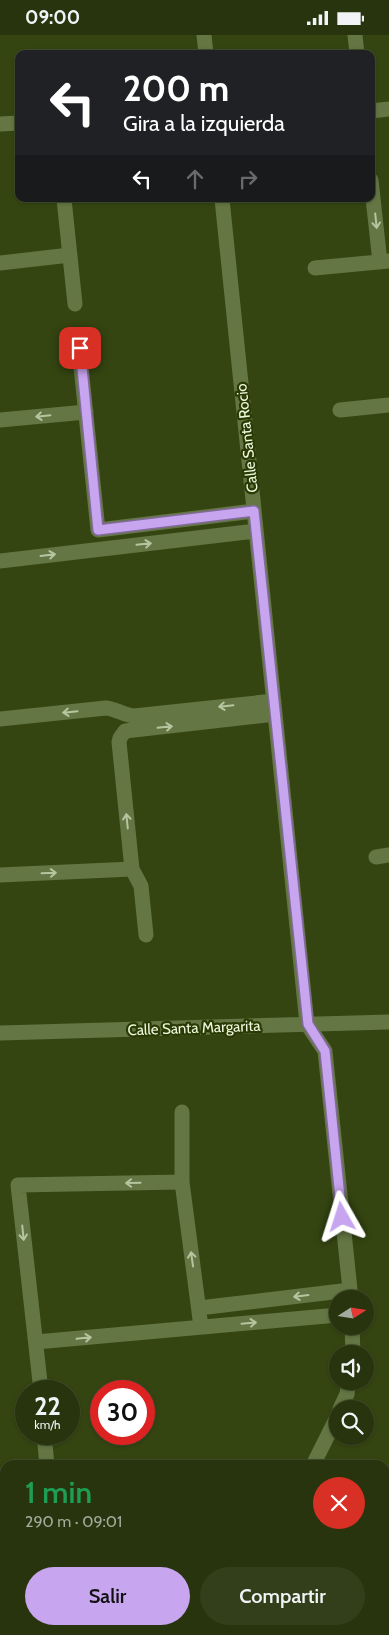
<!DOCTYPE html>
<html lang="es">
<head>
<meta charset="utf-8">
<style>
	body { margin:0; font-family:Cabin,sans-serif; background:#333f1b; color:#f1f3f6; height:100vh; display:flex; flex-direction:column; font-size:19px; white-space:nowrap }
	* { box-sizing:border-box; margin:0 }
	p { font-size:16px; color:#a4aa9d }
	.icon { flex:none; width:28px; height:28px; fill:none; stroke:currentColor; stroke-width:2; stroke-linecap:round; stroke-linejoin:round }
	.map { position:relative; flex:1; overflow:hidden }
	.drawer { position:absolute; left:0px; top:1425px; width:390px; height:175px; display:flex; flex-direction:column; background:#27340d; border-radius:15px 15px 0 0; box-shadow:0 1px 4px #0004,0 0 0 1px #434f2e }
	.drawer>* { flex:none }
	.guide { position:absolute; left:15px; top:15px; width:360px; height:152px; border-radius:10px; box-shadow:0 1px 4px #0004,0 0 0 1px #434f2e; background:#202124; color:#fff; overflow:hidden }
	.needle { width:32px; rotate:78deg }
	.controls { position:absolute; left:329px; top:1255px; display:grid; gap:10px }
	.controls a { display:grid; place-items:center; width:45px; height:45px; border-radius:50%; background:#27340d; box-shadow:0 1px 4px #0004,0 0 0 1px #434f2e; font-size:25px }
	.speed { position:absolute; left:15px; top:1345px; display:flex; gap:10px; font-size:25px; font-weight:700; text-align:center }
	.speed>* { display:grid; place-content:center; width:65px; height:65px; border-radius:50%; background:#27340d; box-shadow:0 1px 4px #0004,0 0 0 1px #434f2e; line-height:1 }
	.speed small { font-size:12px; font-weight:400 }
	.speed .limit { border:8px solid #d22; background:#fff; color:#111 }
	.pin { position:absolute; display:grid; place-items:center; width:42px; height:42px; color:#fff; margin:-21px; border-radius:10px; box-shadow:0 2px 8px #0006 }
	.me { position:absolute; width:55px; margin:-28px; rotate:354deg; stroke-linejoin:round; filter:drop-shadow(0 0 4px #0008) }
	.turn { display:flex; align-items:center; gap:18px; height:105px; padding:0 25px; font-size:22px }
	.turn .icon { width:65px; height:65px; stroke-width:2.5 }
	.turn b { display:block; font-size:35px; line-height:42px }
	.lanes { display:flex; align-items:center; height:48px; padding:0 25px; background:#0003; justify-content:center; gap:25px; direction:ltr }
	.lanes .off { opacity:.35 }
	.round { display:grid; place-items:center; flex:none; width:52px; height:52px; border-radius:26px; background:#333f1b }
	.head { display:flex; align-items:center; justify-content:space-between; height:85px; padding:0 25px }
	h1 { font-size:30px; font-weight:600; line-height:38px; color:#1e9e55 }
	.button { display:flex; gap:10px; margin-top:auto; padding:10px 25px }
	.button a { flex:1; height:58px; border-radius:30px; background:#c8a5ef; color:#111; font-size:20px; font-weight:600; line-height:58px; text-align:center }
	.button a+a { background:#333f1b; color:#f1f3f6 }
	.status { display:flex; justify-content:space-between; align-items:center; height:35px; padding:0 25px; background:#27340d; direction:ltr }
	.status svg { height:14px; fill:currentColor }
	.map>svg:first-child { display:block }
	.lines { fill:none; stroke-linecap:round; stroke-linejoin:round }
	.minor { stroke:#637643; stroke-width:15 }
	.oneway { stroke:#b6c59f }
	.route-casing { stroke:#826b9b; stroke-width:12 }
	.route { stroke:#c8a5ef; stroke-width:9 }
	.labels { text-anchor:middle; stroke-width:4.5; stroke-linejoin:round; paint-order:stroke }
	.street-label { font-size:15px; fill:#edf9dd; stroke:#2a3a04 }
</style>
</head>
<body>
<div class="status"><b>09:00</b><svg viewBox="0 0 49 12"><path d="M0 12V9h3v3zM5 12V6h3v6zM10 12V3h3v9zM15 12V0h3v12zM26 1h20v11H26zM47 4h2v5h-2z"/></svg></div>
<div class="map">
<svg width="389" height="1600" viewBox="0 0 389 1600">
	<rect width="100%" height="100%" fill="#344511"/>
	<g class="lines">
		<!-- minor -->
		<path class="minor" d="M204,0L206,19
			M355,0L357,19
			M371,76L389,74
			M0,89L19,88
			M371,145L380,227
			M64,164L75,269
			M222,164L307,989L325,1016L351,1264
			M0,228L70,220
			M315,233L389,226
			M79,313L98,495L254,476
			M340,375L389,370
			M0,385L86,377
			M0,526L256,496
			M0,684L106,673C116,674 124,680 134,681L274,666
			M376,822L389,820
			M0,840L132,834
			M146,900L141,851L132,834L119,707L120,703L125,696L275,679
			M0,998L389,987
			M182,1077V1147L201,1292
			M199,1273L350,1255
			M352,1291L353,1319
			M36,1307L338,1280
			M41,1356L18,1150L182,1147
			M340,1374L347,1359L349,1346
			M44,1399L47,1430
			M313,1430L338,1380
			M385,1486L389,1485
			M63,1595L64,1600
			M132,1600L134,1595
			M237,1600L239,1595"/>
	</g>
	<!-- one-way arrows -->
	<defs><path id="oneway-shaft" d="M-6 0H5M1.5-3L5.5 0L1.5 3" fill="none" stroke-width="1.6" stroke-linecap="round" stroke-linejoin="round" transform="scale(1.25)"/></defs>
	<g class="oneway">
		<use href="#oneway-shaft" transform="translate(376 186) rotate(84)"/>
		<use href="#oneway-shaft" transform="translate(43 381) rotate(174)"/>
		<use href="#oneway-shaft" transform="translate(144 509) rotate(-6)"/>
		<use href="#oneway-shaft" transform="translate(48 520) rotate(-7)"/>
		<use href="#oneway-shaft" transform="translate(226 671) rotate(174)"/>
		<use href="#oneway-shaft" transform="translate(70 677) rotate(174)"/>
		<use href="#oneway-shaft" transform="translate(165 692) rotate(-6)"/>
		<use href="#oneway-shaft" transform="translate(127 786) rotate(-96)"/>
		<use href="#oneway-shaft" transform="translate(49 838) rotate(-2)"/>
		<use href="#oneway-shaft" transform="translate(133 1148) rotate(179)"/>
		<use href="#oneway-shaft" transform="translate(23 1198) rotate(84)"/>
		<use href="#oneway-shaft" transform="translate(192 1224) rotate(-98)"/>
		<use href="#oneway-shaft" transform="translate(301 1261) rotate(173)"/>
		<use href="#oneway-shaft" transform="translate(249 1288) rotate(-5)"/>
		<use href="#oneway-shaft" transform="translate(84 1303) rotate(-6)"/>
	</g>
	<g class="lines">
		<!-- route casing -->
		<g class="route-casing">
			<path id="route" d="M80,313L98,495L254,476L308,989L325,1016L342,1182"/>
		</g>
		<!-- route -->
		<use href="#route" class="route"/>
	</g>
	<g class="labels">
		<!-- street labels -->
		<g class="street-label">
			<text transform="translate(247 403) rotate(-96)" y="5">Calle Santa Rocio</text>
			<text transform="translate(194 993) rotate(-2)" y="5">Calle Santa Margarita</text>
		</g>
	</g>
</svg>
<div class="controls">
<a><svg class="needle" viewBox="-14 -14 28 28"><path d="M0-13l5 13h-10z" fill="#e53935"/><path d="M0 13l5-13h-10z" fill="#a4aa9d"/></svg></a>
<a><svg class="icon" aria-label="sound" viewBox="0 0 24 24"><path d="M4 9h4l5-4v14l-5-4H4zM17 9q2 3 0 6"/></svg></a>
<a><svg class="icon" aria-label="search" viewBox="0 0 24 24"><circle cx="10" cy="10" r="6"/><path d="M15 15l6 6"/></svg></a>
</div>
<div class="speed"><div>22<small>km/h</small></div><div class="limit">30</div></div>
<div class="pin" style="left:80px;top:313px;background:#d93025"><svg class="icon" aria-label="arrive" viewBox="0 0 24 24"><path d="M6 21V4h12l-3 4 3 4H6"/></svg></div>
<svg class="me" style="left:342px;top:1182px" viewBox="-20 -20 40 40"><path d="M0-17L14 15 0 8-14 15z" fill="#c8a5ef" stroke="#fff" stroke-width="4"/></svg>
<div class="guide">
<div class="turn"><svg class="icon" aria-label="left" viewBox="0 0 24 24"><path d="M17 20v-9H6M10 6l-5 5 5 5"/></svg><div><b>200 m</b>Gira a la izquierda</div></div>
<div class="lanes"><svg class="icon" aria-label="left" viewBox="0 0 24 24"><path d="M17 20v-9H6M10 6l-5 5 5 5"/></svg><svg class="icon off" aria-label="ahead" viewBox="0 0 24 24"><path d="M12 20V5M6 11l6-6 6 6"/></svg><svg class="icon off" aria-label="right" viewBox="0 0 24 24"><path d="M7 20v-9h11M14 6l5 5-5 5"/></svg></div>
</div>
<section class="drawer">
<div class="head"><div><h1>1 min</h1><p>290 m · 09:01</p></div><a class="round" style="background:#d93025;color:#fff"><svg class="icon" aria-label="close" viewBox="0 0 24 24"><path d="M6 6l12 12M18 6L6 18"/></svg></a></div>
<div class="button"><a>Salir</a><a>Compartir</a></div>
</section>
</div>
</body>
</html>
